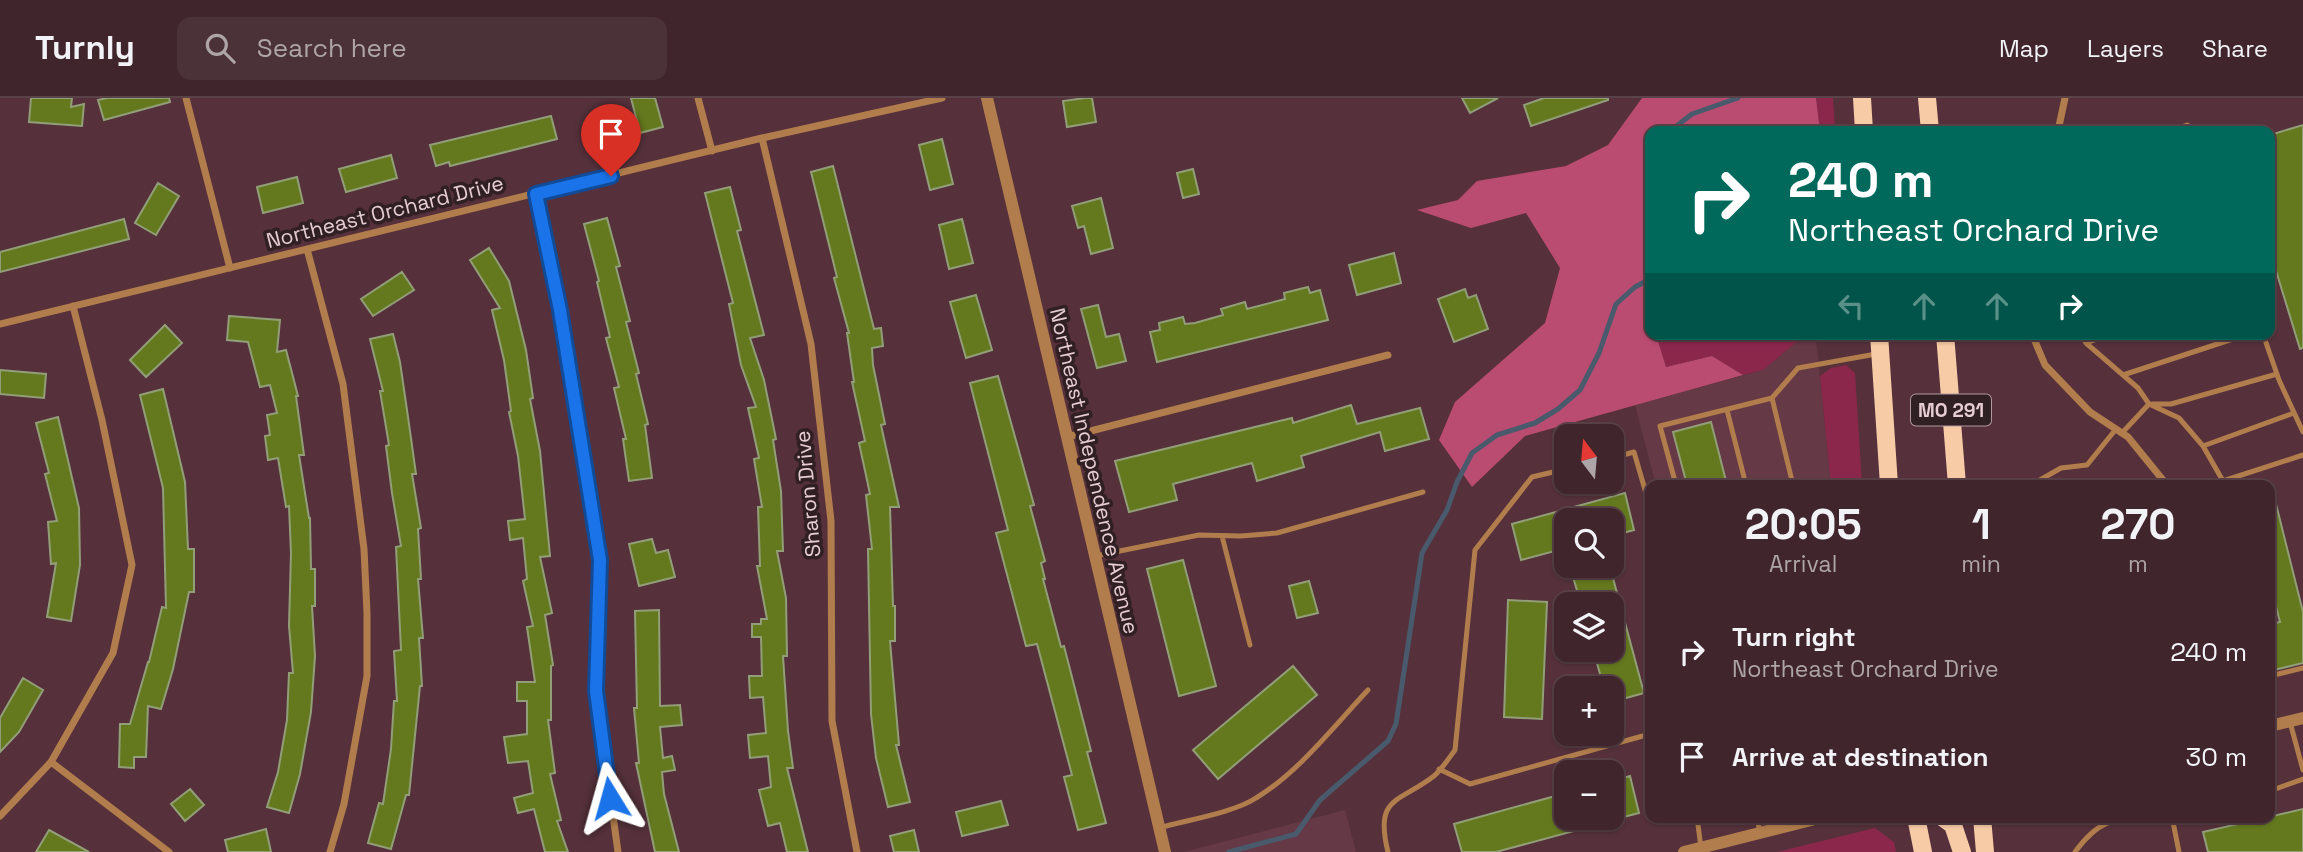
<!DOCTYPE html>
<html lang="en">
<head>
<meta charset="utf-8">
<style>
	body { margin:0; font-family:"Space Grotesk",sans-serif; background:#4b3138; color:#f1f3f6; height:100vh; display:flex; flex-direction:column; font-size:26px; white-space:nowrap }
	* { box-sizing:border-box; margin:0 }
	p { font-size:23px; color:#aea5a9 }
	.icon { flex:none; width:38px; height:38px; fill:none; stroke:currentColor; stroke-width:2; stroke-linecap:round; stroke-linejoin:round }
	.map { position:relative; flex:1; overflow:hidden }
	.side { position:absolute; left:1645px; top:382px; width:630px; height:343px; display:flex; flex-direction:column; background:#40252c; border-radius:14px; box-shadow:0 2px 5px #0004,0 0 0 2px #594248 }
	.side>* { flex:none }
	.top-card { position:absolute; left:1645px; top:28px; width:630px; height:214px; border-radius:14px; box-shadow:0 2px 5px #0004,0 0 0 2px #594248; background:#00695c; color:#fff; overflow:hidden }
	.needle { width:46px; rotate:344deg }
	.buttons { position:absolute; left:1554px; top:326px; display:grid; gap:14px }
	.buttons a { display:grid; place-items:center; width:70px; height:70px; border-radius:14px; background:#40252c; box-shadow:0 2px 5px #0004,0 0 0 2px #594248; font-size:35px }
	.pin { position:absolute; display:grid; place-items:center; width:60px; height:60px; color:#fff; margin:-72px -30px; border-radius:50% 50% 50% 0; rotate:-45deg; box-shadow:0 0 7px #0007 }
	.pin .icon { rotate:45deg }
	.me { position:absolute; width:77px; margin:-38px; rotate:352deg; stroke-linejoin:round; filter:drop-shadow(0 0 5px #0008) }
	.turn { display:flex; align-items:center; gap:24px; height:147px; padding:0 28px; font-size:32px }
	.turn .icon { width:91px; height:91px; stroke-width:2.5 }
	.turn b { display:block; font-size:49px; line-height:60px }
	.lanes { display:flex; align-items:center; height:66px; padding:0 28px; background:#0003; justify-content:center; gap:35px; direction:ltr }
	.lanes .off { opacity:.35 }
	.eta { display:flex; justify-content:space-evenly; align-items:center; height:119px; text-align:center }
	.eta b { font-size:42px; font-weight:700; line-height:49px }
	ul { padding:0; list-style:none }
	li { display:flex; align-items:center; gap:21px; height:105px; padding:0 28px }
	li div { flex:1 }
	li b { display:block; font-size:26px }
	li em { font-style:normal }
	header { display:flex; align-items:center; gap:42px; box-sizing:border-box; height:98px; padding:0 35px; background:#40252c; border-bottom:2px solid #594248 }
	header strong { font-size:33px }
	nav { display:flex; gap:38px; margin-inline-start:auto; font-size:24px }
	.search { width:490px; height:63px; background:#4b3138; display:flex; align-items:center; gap:18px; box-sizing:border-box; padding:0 24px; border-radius:14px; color:#aea5a9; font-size:26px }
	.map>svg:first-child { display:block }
	.built { fill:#653946 }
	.green { fill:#8c274c }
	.forest { fill:#bb4c71 }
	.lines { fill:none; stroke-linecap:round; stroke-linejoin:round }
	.stream { stroke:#485a6b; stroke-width:5 }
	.building { fill:#64791e; stroke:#929e78; stroke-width:2 }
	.service { stroke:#b27d4c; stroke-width:5 }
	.minor { stroke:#b27d4c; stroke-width:7 }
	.tertiary { stroke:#b27d4c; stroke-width:12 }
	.primary { stroke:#f7cba6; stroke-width:18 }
	.route-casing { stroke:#114b97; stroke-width:18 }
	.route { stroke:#1a73e8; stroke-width:12 }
	.labels { text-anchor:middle; stroke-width:7; stroke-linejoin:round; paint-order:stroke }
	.shield { fill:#301f23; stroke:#af999e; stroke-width:2 }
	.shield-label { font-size:19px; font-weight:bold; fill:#e5cdd3 }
	.street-label { font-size:21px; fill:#e5cdd3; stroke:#301f23 }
</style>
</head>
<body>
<header>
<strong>Turnly</strong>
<div class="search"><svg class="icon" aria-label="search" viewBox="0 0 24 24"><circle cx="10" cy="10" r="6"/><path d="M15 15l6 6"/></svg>Search here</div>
<nav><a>Map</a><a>Layers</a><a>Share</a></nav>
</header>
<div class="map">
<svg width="2303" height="754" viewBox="0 0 2303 754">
	<rect width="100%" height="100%" fill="#56313b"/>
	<!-- built -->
	<path class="built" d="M1816,241L1831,387H1656L1635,307L1763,272L1795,245Z
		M1345,712L1356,754H1184Z"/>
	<!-- green -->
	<path class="green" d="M1816,0H1833L1835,33H1820Z
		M1665,236H1839L1795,245L1763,272L1743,277L1712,258L1666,269L1658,243Z
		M1846,267L1855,275L1862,387H1831L1820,278L1831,270Z
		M1875,730L1894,744L1896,754H1777Z"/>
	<!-- forest -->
	<path class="forest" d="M1642,0H1816L1820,33H1650V236H1665L1658,243L1666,269L1712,258L1743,277L1525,338L1472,389L1439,342L1455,304L1545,225L1560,170L1526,115L1471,130L1417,112L1458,102L1477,83L1566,68L1608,47Z"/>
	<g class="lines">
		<!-- stream -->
		<path class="stream" d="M1670,33L1692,16L1738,0
			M1229,754L1296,736L1320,702L1388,643L1396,626L1422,455L1447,412L1457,384L1472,355L1497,337L1535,325L1558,311L1580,292L1599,255L1616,206L1635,189L1650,181"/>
	</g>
	<!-- building -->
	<path class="building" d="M31,0H72L71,9L84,6L82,28L29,24Z
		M107,0H169L170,4L104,22L98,2Z
		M631,0H655L663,29L640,35Z
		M1085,0H1092L1096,24L1067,29L1063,3Z
		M1462,0H1498L1470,15Z
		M1544,0H1608V2L1531,28L1524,7Z
		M551,18L557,41L450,68L449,64L436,68L430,47Z
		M2303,27V250L2300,251L2270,153V37Z
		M942,41L953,86L930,92L919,47Z
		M391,57L397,80L346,94L339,71Z
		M833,68L874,231L881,230L883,248L872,250L873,267L885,326L881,327L899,409H890L893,508H895V543H890L899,647H896L910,704L888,709L876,660L871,616L868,451H872L866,397L870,396L859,345L865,343L852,284H854L847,235H849L834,180L837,179L811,74Z
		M1193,71L1199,96L1183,100L1177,75Z
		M297,79L303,105L263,115L257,89Z
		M158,85L179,98L156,137L135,125Z
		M730,89L741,132L737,133L764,237L750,240L764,282L776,341L773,342L781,393L783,453H777L786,500L787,558H783L788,633L793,670H787L808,754H787L780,725L768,728L759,692L771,689L768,658L750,660L748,637L766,635L763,599L750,600L749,578H762L761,539H752V526H761V521H767L757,468H760L758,409H762L754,361L759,360L748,310L756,309L741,267L729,206L733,205L705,95Z
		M1101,100L1113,150L1091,156L1084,128L1078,130L1072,108Z
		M607,120L620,168L616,169L630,223L626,224L639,275L636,276L648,326L645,327L652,380L629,383L623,341H626L614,290L619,289L606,240L610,239L597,184L599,183L584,126Z
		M124,121L129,141L0,174V154Z
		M962,121L973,165L949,171L939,127Z
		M489,150L509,183L526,252L533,300L530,301L540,353L550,458L540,459L552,515L545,517L553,567L551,568V622H548L555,675L550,676L561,722L557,723L568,754H545L534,711L518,715L514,700L533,695L528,663L508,665L504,639L527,636V603H517V584H535L527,529L533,528L523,483L527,481L523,440L510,442L508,423L525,421L518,358L509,314L511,313L504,262L492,212L500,210L470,162Z
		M1394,155L1401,185L1357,197L1349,167Z
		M402,174L414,192L373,218L361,201Z
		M1308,189L1310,195L1320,192L1328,222L1157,264L1150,234L1160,232L1159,225L1183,219L1185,226L1195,225L1223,217L1221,211L1245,204L1247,211L1285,201L1284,195Z
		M1465,191L1468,200L1476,197L1488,231L1454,244L1438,201Z
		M976,197L992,252L966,260L950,204Z
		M1098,207L1106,239L1119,236L1126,263L1097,270L1081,211Z
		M229,218L280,222L277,254L286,252L298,298H296L304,357H299L309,420H310L311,471H315V508H312L315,558L311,614L300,676L289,715L267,709L278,674L287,622L289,575H293L289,528L291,455L289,408L286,409L278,360L268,362L265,338L270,337L267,317L277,315L270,287L260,289L248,244L227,242Z
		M165,227L182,245L146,279L130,262Z
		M393,236L400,264L408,319L416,376H412L421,430L418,431L421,481H418L423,540H419L422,588H420L409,697H406L391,751L368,745L379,705L383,706L391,651L394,603H397L394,553L401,552L396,449L401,448L392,395L386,348L389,347L380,293H383L370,241Z
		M0,272L46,276L44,300L0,296Z
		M998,278L1034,407L1030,408L1045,463L1041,465L1045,481H1043L1061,549L1064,548L1091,653L1087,654L1106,725L1078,732L1064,679L1072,677L1037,546L1026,548L996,435L1008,432L970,285Z
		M163,291L185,384L188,451H194V494H189L173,571L161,611L148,608L146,659H134V670L119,669L120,626H130L148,564H149L162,509L166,510L163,390L140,297Z
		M1351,307L1357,326L1420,310L1429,341L1385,353L1380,334L1301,358L1304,369L1257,383L1252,365L1173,386L1177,402L1129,414L1115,363L1292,320L1293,325Z
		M58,319L79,410L80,467L71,523L47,519L56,465L51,466L48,424L57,423L45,376L49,375L36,325Z
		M1711,324L1727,387H1687L1673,334Z
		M1625,395L1634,432L1612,438V422H1566V450L1521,462L1512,426Z
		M2275,402L2303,514V565L2270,573V526L2280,524L2270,485V403Z
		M652,441L656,455L668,452L675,479L639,488L629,446Z
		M1183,462L1216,588L1179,598L1147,471Z
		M1610,469L1644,595L1612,604V590H1604L1593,551H1612V506H1581L1573,479Z
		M1309,483L1318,515L1297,520L1289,488Z
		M1508,502L1547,504L1542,621L1504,619Z
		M659,512L660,608L680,607L682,627L660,629L663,660L672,658L675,672L662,674L664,696L679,754H655L636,665H639L634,610H637L635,513Z
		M1293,568L1317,597L1218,681L1193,652Z
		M23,580L43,592L19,634L0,654V620Z
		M1630,678L1639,715L1612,722V683Z
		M190,691L204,707L185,723L171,706Z
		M1566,695V719H1607V724L1496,754H1462L1454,726Z
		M1001,703L1008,727L962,738L956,714Z
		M2303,711V754H2208L2203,734Z
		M266,731L271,754H228L225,742Z
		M49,732L89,754H36Z
		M914,732L919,754H894L890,738Z"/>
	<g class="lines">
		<!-- service -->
		<path class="service" d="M2169,33L2187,27L2198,33
			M2081,236L2086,245L2138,290L2149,306L2122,335
			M2263,236L2279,282L2303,334
			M2086,245L2112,236
			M2123,277L2248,236
			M1772,300L1798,270L1876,256
			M2149,306L2179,320L2203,348L2223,383L2303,357
			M2152,306H2171L2277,276
			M1727,312L1746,387
			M2203,348L2294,315
			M1612,360L1634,354L1650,409
			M1676,387L1660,328L1772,300L1793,387
			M2031,387L2061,370L2087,367L2116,331
			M1222,438L1250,547
			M1095,458L1199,437L1241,438L1277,435L1423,394
			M2270,578L2303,570
			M2290,624L2303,672
			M1439,671L1470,686L1650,636
			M2270,693L2303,681
			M1697,719L1701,750
			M1757,719L1760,735
			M2172,719L2179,754
			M1159,730C1186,722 1233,715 1256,700C1298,675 1334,628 1368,592
			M1388,754C1374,698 1399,705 1434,678C1442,671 1449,660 1455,652L1475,452L1532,379L1566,371
			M2075,754C2107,710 2124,725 2170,719"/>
		<!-- minor -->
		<path class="minor" d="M186,0L230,170
			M698,0L712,53
			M2058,33L2065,0
			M762,40L811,246L831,423L832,623L857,754
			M536,96L560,212L600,462L596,593L618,754
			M307,151L343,286L364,451L367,515V578L344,706L330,754
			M0,226L762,40L942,0
			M2032,236L2045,267L2090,314L2128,339L2167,387
			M1067,339L1388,257
			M51,664L169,754
			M0,718L51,664L113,555L132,467L102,322L73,208"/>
		<!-- tertiary -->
		<path class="tertiary" d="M987,0L1165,754
			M2270,628L2303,620
			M1684,754L1823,719"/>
		<!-- primary -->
		<path class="primary" d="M1862,0L1864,33
			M1927,0L1930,33
			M1879,236L1889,387
			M1945,236L1957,387
			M1916,719L1923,754
			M1942,719L1953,727L1962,754
			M1982,719L1985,754"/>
	</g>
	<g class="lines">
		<!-- route casing -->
		<g class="route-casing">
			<path id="route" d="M610,700L596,593L600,462L560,212L536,96L611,78"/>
		</g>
		<!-- route -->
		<use href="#route" class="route"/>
	</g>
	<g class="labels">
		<!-- shield labels -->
		<rect class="shield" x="1911" y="296.5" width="80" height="31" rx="5"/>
		<g class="shield-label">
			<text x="1951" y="319">MO 291</text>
		</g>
		<!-- street labels -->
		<g class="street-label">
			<text transform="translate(385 114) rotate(-14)" y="7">Northeast Orchard Drive</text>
			<text transform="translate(1094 373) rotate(77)" y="7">Northeast Independence Avenue</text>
			<text transform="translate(808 396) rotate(-95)" y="7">Sharon Drive</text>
		</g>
	</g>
</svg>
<div class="buttons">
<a><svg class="needle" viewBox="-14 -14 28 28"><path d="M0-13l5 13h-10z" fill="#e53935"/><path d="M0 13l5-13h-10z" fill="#aea5a9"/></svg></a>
<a><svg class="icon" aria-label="search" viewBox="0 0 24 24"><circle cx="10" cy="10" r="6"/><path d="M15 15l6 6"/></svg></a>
<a><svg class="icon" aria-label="layers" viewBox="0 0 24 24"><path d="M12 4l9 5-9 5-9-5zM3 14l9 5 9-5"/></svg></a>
<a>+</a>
<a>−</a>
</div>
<div class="pin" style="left:611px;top:78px;background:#d93025"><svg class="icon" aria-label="arrive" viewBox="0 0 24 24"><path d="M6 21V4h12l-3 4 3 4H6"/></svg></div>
<svg class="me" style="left:610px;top:700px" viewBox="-20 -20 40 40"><path d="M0-17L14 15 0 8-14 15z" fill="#1a73e8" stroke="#fff" stroke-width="4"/></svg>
<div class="top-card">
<div class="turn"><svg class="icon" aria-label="right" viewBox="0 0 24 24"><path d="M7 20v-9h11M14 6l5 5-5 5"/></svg><div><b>240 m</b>Northeast Orchard Drive</div></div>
<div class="lanes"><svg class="icon off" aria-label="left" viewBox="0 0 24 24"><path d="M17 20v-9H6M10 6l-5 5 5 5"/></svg><svg class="icon off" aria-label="ahead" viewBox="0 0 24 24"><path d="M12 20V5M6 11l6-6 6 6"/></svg><svg class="icon off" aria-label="ahead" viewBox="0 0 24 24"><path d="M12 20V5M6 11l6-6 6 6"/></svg><svg class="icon" aria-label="right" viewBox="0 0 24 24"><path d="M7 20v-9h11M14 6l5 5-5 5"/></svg></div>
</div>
<section class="side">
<div class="eta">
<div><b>20:05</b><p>Arrival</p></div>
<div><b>1</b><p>min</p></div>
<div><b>270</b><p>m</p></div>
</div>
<ul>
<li><svg class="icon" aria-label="right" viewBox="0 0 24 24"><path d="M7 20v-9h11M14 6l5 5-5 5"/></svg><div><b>Turn right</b><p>Northeast Orchard Drive</p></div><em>240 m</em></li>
<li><svg class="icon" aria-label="arrive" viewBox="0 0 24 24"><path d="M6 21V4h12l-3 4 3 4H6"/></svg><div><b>Arrive at destination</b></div><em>30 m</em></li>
</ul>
</section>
</div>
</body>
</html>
